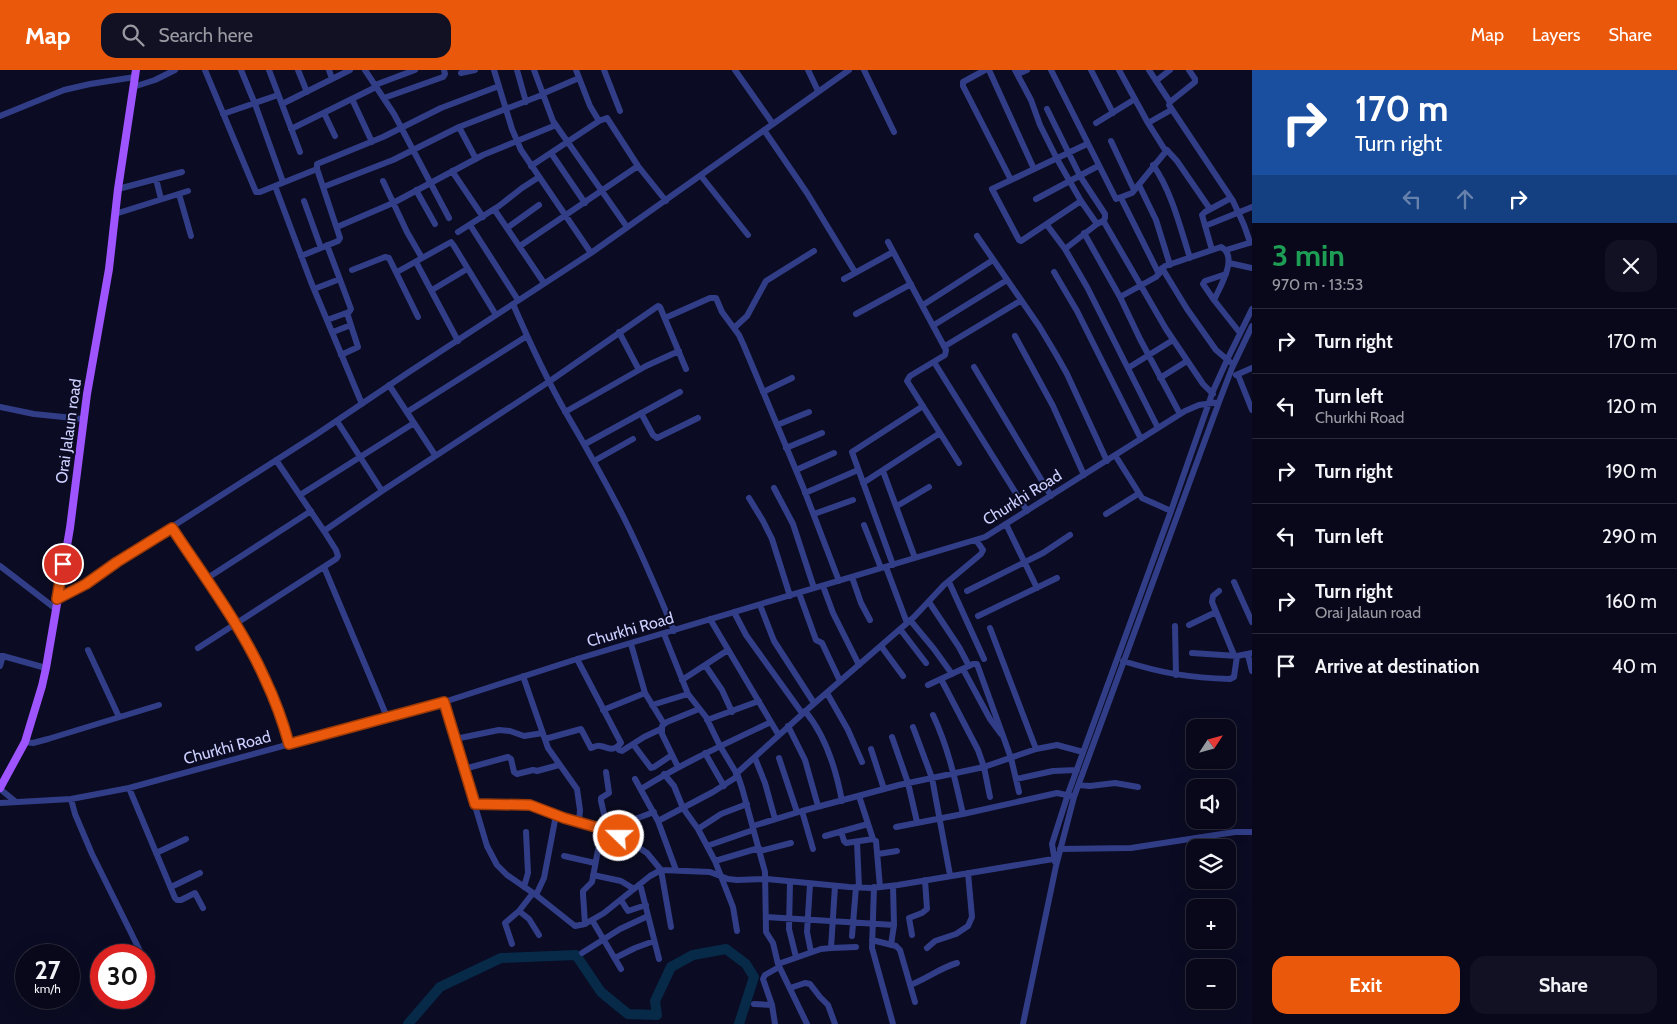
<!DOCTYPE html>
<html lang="en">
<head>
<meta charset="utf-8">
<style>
	body { margin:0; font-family:Cabin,sans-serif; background:#111123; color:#f1f3f6; height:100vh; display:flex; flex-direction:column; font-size:19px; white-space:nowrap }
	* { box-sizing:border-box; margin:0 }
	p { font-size:16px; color:#989aa2 }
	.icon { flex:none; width:28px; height:28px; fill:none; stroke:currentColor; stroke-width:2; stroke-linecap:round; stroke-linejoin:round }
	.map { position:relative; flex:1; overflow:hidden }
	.sheet { display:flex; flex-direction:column; background:#08081a; width:425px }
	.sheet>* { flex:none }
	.guide { background:#1a4fa0; color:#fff; overflow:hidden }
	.needle { width:32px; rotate:54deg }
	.buttons { position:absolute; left:1186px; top:649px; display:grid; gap:10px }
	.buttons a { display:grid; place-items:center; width:50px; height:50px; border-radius:10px; background:#08081a; box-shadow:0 5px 20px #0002,0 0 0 1px #292939; font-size:25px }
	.speed { position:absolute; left:15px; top:874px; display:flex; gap:10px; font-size:25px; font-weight:700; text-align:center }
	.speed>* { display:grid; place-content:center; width:65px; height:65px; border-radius:50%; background:#08081a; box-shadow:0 5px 20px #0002,0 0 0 1px #292939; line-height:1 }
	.speed small { font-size:12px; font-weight:400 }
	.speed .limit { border:8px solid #d22; background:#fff; color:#111 }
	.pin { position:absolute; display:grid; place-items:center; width:42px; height:42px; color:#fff; margin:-21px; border:2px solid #fff; border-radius:50%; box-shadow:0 1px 5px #0007 }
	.me { position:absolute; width:55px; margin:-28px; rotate:292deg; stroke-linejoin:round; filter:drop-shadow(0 0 4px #0008) }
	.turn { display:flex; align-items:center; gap:18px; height:105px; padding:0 20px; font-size:22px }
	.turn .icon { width:65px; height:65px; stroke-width:2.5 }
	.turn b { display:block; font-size:35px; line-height:42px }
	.lanes { display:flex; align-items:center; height:48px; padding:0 20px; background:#0003; justify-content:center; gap:25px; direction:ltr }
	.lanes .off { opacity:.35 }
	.round { display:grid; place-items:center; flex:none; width:52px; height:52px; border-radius:15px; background:#111123 }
	.head { display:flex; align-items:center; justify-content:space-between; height:85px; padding:0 20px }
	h1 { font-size:30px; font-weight:700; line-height:38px; color:#1e9e55 }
	.action { display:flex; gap:10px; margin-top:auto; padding:10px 20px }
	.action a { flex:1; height:58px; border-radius:15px; background:#ea580c; color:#fff; font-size:20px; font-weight:700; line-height:58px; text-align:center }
	.action a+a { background:#111123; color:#f1f3f6 }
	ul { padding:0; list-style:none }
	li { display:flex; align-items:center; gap:15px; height:65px; padding:0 20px; border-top:1px solid #292939 }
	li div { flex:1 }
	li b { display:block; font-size:19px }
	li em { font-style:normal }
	header { display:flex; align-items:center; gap:30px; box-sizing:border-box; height:70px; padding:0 25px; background:#ea580c; color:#fff }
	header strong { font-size:24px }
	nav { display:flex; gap:28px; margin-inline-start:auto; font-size:18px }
	.search { width:350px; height:45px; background:#111123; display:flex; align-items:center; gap:12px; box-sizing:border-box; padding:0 18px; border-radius:15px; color:#989aa2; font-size:19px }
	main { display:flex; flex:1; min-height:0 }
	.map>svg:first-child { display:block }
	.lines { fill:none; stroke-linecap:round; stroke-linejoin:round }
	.river { stroke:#062a47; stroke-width:10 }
	.minor { stroke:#313e87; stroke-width:6 }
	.major { stroke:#9e54ff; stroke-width:8 }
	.route-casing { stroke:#983908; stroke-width:12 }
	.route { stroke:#ea580c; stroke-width:9 }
	.labels { text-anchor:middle; stroke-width:4; stroke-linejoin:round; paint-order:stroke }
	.street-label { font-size:16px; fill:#cdd0ff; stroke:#0b0b23 }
</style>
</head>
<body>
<header>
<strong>Map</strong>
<div class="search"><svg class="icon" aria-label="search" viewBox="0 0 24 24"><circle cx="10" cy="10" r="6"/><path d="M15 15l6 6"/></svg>Search here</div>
<nav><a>Map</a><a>Layers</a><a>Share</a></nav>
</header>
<main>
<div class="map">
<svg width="1252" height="954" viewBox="0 0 1252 954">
	<rect width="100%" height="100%" fill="#0b0b23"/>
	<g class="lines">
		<!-- river -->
		<path class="river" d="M408,954L440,917L501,888L576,885L601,922L628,944L657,945L655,931L671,897L693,885L726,879L746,894L754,907L739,954"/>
		<!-- minor -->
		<path class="minor" d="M205,0L256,122H260L317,99
			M241,0L255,34L283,112
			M269,0L300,82
			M298,0L307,22
			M329,0L332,9
			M365,0L394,44L449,148
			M494,0L512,59L521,80L591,183
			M517,0L526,32
			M534,0L553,51L627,157
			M576,0L590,36L599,51
			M604,0L620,41
			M735,0L773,54
			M808,0L818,21
			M864,0L894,62
			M985,0L963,12V16L1011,110
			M989,0L1034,99
			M1015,0L1031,30L1040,55L1057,89L1081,131L1097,154
			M1051,0L1116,129L1132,123L1167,80L1177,91L1210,139
			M1091,0L1113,43
			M1119,0L1148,53L1165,80
			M1149,0L1170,32
			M1189,0L1195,9V12L1170,32L1169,35L1233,131L1244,155L1250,172
			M461,3L475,0
			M1018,4L1027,0
			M1156,11L1170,0
			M375,15L415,0
			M133,17L155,10L175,0
			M542,24L579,8
			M384,28L443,7L445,4L444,0
			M352,29L372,72
			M282,34L350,0
			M1047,39L1080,106L1105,144V148L1103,151
			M324,43L335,66
			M223,44L278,25
			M0,46L64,20L90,14L135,7
			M1096,53L1135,29
			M1148,53L1171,40
			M459,57L476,89
			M291,59L376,17
			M764,60L807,123L855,202
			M1111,71L1134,120
			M551,83L585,133
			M1153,95C1172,122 1180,157 1190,188
			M531,96L599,51L607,48L638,96L666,131
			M452,101L483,147
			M701,106L748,165
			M156,109L161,129
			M383,111L407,162L422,188
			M1139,115L1156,150L1170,195
			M275,116L311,212L362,334
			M323,117L393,90L459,57L542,25
			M118,119L182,102
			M416,120L435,154
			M179,124L191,166
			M1121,128L1159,204
			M1036,129L1098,96
			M304,131L321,178
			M1081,131L1021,171L1019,170L992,119L1087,74
			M494,139L544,213
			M115,144L188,121
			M470,155L518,230
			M1047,155L1065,179L1087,217L1158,358
			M1205,156L1252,137
			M337,157L393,133L483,85L556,55
			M507,158L539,135
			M458,162L499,136L522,118L539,107
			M1084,163L1120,227L1140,269L1180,344
			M977,166L1039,256L1057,286L1067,304L1107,391
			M888,172L946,280L945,285L910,306L907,311L959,393
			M327,175L351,239L349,242L327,250
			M520,176L638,96
			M1065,179L1097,154L1103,151L1104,152L1166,259L1203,314L1213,324
			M1212,180L1202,145L1205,142L1231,128
			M1226,180L1252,172
			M301,186L338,171L340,168L317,99V94L383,67L441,38L499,16
			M416,192L458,271
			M1229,193L1252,198
			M1162,198L1187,239L1216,280L1230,292
			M352,200L385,187L389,188L418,247
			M397,202L451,172L454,176L496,245
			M1054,202L1077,241L1141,369
			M1226,204L1205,211L1203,214L1214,230L1240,263
			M844,209L893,182
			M314,219L340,209
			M432,220L467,199
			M1120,227L1156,207L1165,196L1221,177C1239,186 1220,217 1214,230
			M513,234C529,271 546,308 566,343C586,377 605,411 623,446C642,484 658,522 674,561
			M923,235L993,190
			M856,244L911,214
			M665,248L710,228H716L722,242L739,265L744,276L803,417L839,511
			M934,255L1007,210
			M734,258L747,246L766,211L814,181
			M333,262L351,255
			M619,262L639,300
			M1015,266L1053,336L1084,405
			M945,276L1020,231
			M341,285L358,277L347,243
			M934,292L1027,441
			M974,297L1051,426
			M1128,298L1173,270
			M1236,305L1252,298
			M1238,305L1252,340
			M1160,308L1187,291
			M389,315L435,385
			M763,322L792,308
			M0,337L34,344L83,349
			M407,342L527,266
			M565,342L646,296L679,281
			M641,343L653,365L657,368L698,348
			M337,351L382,421
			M777,355L809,342
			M585,374L680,322
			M786,378L822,363
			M1115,385L1142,428L1171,441
			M594,391L633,369
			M796,400L834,383
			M883,401L915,488
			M863,413L940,363
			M774,418L793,454L814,518
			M805,423L858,400
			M300,425L414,353
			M749,428L763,451L772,469L790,526
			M897,436L929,417
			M814,444L853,430
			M1106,444L1138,424
			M1006,454L1037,518
			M864,455L881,498
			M172,458L206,509L255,588L275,630L289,674
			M324,461L382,421L550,311L658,236L660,237L686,299
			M893,495L852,382L923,336
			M0,496L56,539
			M324,497L387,647
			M886,497L907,553
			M852,507L861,533L870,550
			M206,509L311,441
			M949,512L984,589
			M1234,512L1252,552
			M823,516L833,543L859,595
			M967,521L1043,483L1070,465
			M1219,521L1213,526L1212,532L1234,585
			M799,523L816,570L822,573L840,611
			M57,529L74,521L117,492L317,364L409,302L591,183L849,0
			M929,532L959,577L969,596
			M760,535L774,571L814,633
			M734,542L746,565L802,643
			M978,546L1057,508
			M710,549L778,664
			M910,550L934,579L952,604
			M1189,555L1216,542
			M1175,556L1176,605
			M990,558L1036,679
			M900,559L926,593
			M664,564L688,624L706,647L720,676L738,706L742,718L765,802L766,862L773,873L778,894L807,954
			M631,574L645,623L664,654
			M881,576L903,606
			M198,578L336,489L338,486L336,480L324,461L276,390
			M88,580L119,647
			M1192,583L1237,586L1252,583
			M1248,585L1252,601
			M0,586H3L46,598
			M1123,591C1161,603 1190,608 1230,609L1234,607L1237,586
			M705,595L722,620L732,642
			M0,596L3,586
			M963,599L990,649L1001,664
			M523,606L548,678L577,719L580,740L579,752
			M941,609L978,680L984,697L990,727
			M682,610L728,580
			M928,615L973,594H977L1011,688L1019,722
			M827,623L848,660L862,692
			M444,632L487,776L497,795L507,805L536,825L575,856L585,854L604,843L650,806L661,800L710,802L728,809L737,810L767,809L849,817L872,818L898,815L1053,789
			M652,635L688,624
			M603,640L645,623
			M805,641C826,666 836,699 842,731
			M933,645C948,677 955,709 963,744
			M707,650L759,631
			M788,656L805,690L818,736
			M913,657L932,708L950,805
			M892,667L908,713L917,752
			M455,669L499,660L510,661L524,666L543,663
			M545,669L581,659L591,678C594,677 597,675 600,676C609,677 612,683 621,673L577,589
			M25,672L33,673L48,669L159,635
			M633,674L651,698L654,697L672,685
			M618,677L619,680L622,681L644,667L661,659
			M871,679L884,719
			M705,683L724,716
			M755,688L765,713L775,749
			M779,688L797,742
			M678,697L662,664V656L667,652L699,639
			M464,699L508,687L511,689L514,702L517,704L533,700L537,701L559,695
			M664,704L674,716L683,738L698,759L715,791L733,837L737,861
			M736,704L809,638L914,547L944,515L981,484L983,480L976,470
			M635,709L658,751L676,800
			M1016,709L1053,701L1077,700
			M1079,715L1090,716L1115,713L1138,717
			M129,718L175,828L177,830H181L195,823L203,838
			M0,719L16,732
			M641,719C683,693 727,673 771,652
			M859,726L873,769
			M71,729L75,744L92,784L142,885
			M0,733L71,729L129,718L444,632L577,589L985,467L1185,341L1199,335L1219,332
			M475,734L531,735L565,748L606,760L638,777L647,783L661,800L671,857
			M802,741L813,779
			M658,751L713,722L738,706
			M753,756L802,741L899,715L984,697L1036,679L1057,675L1083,682
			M896,757L963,744L1057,723L1071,726
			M698,759L721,744L747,734
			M606,760L605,748L601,731V728L609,723L606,702
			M608,761L619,755L654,742
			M841,761L844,771L846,773L873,769L876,771L880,817
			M825,766L868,754
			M857,772L859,817
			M707,776L753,760
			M1060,779L1131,778L1235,762H1252
			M760,781L791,773
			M156,783L186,769
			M878,784L897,781
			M564,786L595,793
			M715,791L759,778
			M1055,792L1052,774L1069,721L1171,441L1213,321L1227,290L1252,239
			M593,805L621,811L634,819
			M790,812L789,859L796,887
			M640,814L659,889
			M810,814L807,862L811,882
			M171,817L200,803
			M524,817L528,803L526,762
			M874,817L872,878L893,954
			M536,825L544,808L556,745
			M621,830L628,841L646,835
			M519,841L529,849L539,865
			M766,847L894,855
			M592,850L621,899
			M585,854L583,824V821L592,812L598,780
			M912,865L909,848L922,843L927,839L925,810
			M852,866L856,817
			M872,870L896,876L900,880L915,932
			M512,874L505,853L519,841L533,823
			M891,875L894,855L893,816
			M831,878L835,816
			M927,878L935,871L956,864L968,856L972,847L968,803
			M582,883L620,859L648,846
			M144,887L147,896L144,908
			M615,888L635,878L654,871
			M778,894L821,879L831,878L856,877
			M910,915C926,909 940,898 957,893
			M790,918L805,913L810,914L820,927L828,935L835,954
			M754,934L772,935
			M128,935L133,928
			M775,954L772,935L763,909L765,905L779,897
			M1023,954L1056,796L1074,727L1219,332L1232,298L1252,256"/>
		<!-- major -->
		<path class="major" d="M0,718L25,672L42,616L46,598L70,458L87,324L109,199L118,119L136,0"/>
	</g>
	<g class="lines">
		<!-- route casing -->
		<g class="route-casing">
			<path id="route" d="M63,494L57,529L86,514L117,492L172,458C203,505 242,557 265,609C275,630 283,652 289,674L444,632L475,734L530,735L564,748L606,760L619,766"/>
		</g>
		<!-- route -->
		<use href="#route" class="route"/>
	</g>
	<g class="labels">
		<!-- street labels -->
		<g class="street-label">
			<text transform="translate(68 361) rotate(-82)" y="6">Orai Jalaun road</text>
			<text transform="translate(1022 427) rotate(-32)" y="6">Churkhi Road</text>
			<text transform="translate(630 559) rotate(-16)" y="6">Churkhi Road</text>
			<text transform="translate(227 677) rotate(-15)" y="6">Churkhi Road</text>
		</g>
	</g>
</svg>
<div class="buttons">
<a><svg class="needle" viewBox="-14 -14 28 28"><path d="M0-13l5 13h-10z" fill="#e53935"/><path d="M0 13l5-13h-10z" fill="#989aa2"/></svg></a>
<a><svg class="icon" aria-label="sound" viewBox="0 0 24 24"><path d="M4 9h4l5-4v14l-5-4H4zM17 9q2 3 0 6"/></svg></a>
<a><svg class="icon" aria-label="layers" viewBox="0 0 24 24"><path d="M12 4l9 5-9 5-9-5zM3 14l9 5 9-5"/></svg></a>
<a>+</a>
<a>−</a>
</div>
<div class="speed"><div>27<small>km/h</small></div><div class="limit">30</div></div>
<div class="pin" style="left:63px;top:494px;background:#d93025"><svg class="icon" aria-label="arrive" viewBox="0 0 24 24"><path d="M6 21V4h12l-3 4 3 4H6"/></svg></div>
<svg class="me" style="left:619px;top:766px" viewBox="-20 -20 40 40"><circle r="17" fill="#ea580c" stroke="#fff" stroke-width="3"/><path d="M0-11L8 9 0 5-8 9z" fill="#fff"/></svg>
</div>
<section class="sheet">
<div class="guide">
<div class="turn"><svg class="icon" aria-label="right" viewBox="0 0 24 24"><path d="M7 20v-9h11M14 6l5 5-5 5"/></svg><div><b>170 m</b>Turn right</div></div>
<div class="lanes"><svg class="icon off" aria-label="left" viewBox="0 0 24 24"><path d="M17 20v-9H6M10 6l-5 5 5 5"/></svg><svg class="icon off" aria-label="ahead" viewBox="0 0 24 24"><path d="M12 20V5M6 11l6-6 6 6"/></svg><svg class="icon" aria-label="right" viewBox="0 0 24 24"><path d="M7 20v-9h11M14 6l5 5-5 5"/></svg></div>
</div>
<div class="head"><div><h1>3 min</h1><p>970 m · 13:53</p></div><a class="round"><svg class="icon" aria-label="close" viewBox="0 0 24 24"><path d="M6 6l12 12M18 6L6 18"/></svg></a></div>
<ul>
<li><svg class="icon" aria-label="right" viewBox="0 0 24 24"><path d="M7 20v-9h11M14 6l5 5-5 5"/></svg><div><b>Turn right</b></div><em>170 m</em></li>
<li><svg class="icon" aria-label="left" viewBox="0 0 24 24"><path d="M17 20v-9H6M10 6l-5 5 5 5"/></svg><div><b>Turn left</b><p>Churkhi Road</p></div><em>120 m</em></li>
<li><svg class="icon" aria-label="right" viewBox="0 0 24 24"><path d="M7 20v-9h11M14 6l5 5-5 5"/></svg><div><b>Turn right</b></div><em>190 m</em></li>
<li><svg class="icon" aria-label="left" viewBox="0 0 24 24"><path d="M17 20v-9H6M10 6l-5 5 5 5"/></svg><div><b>Turn left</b></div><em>290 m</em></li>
<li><svg class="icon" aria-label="right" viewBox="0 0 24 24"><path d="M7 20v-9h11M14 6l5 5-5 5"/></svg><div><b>Turn right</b><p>Orai Jalaun road</p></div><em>160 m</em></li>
<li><svg class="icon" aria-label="arrive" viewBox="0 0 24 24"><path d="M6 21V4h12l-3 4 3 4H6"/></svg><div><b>Arrive at destination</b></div><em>40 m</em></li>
</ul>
<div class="action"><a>Exit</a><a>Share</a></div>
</section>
</main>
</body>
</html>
